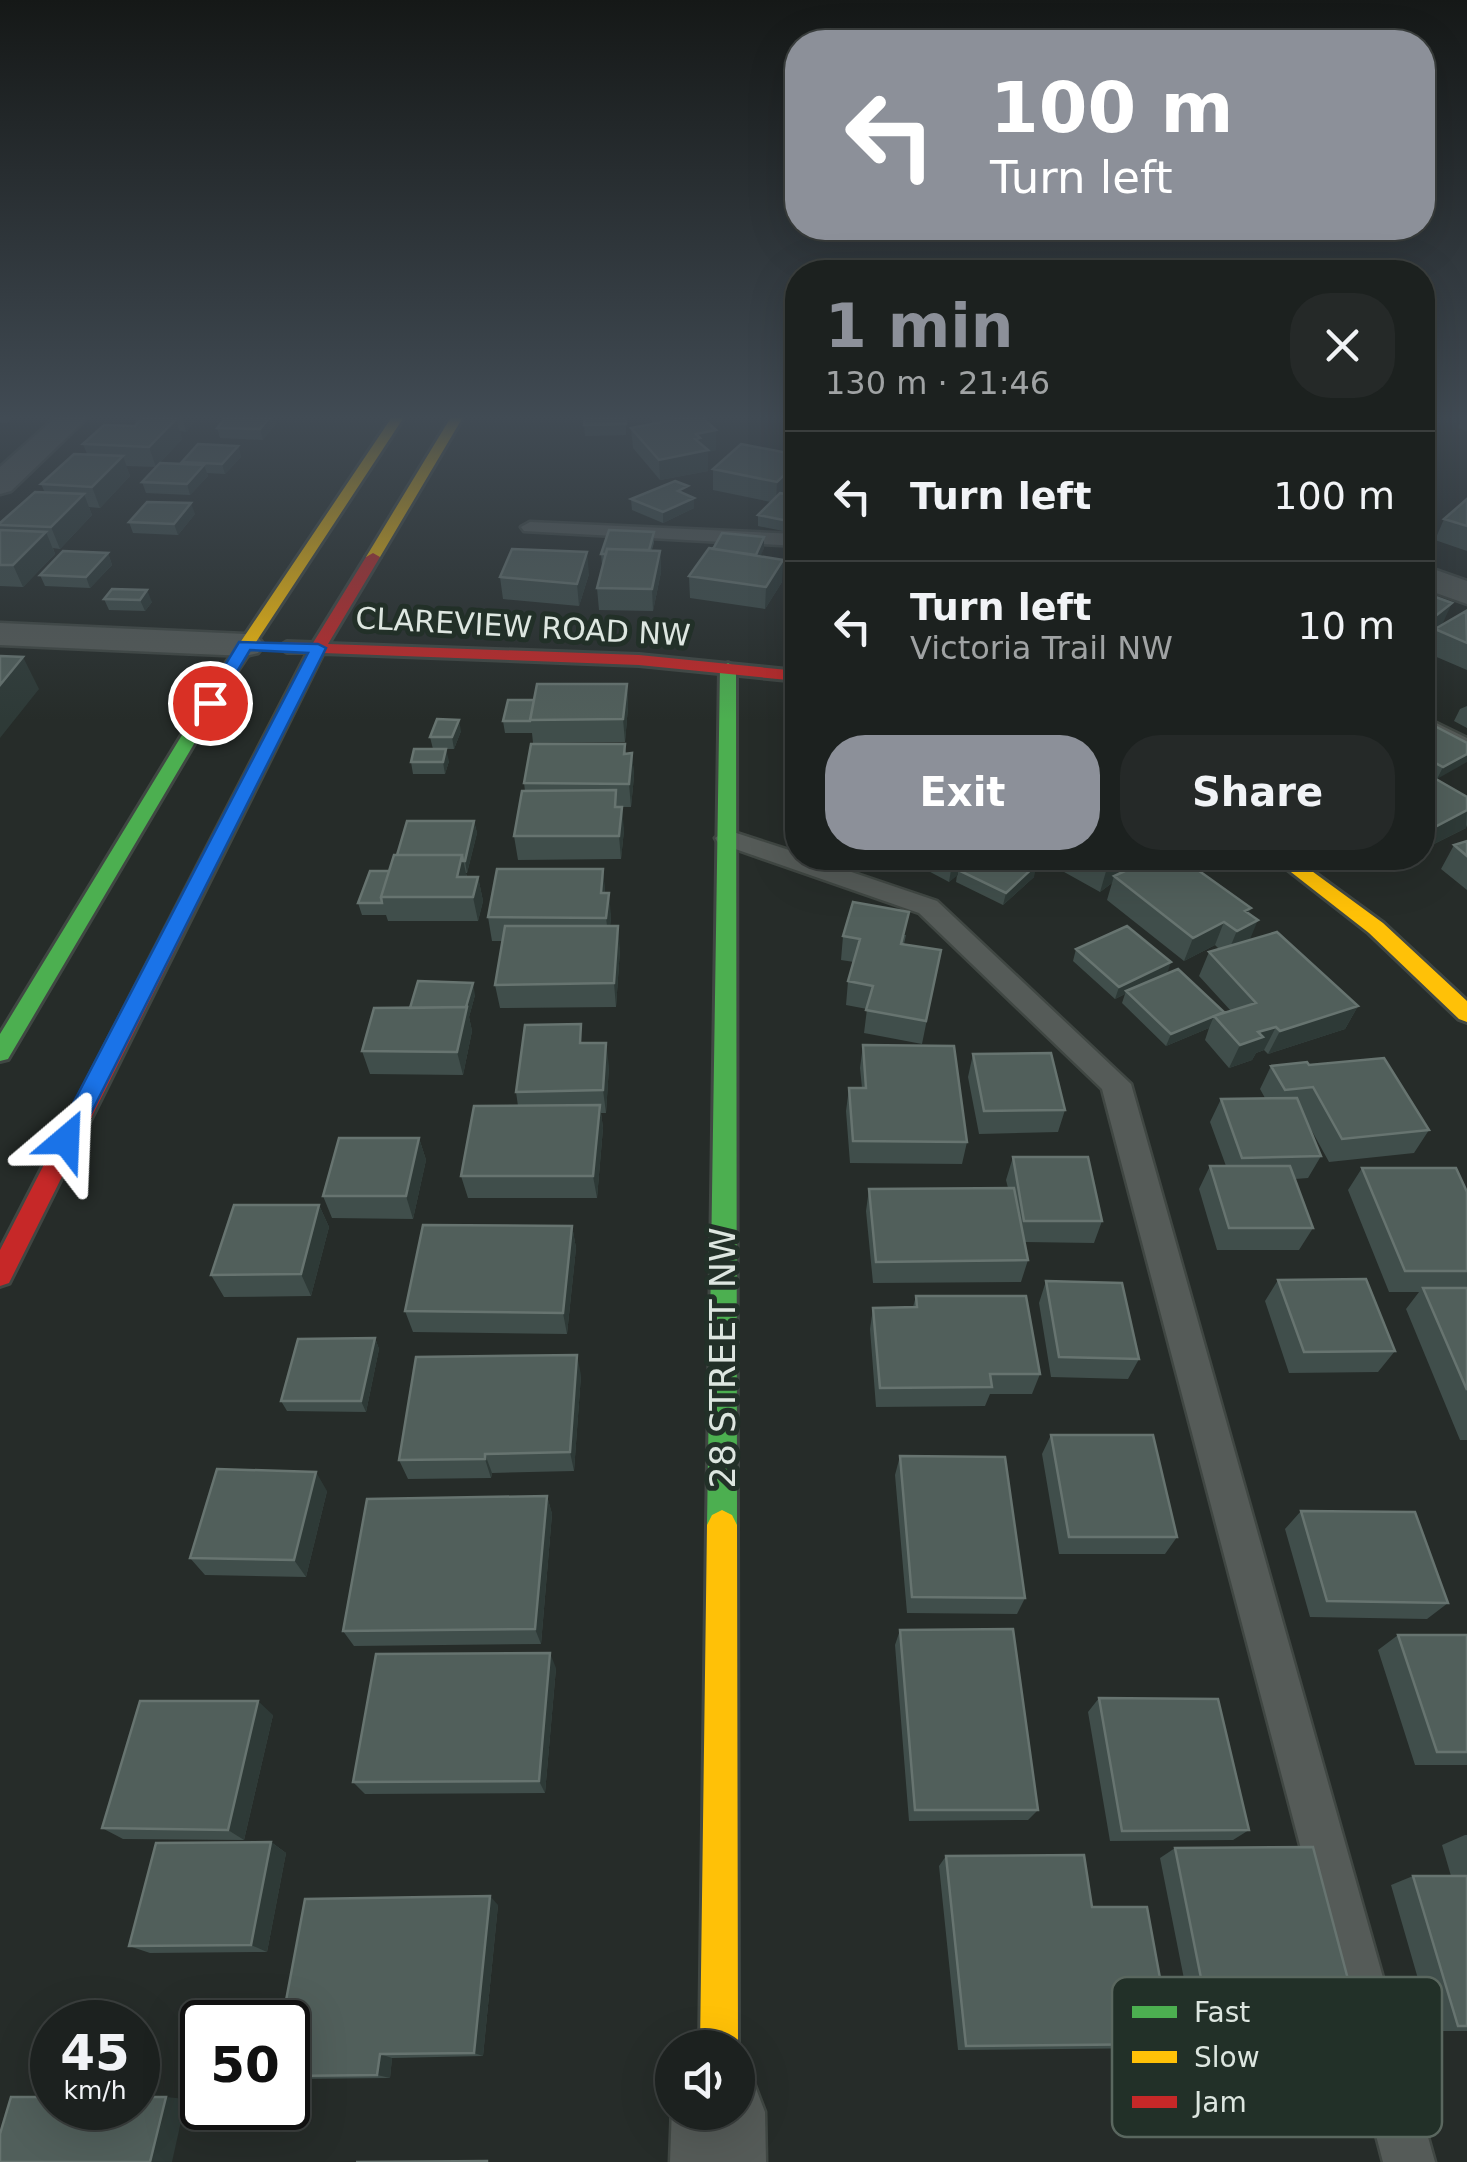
<!DOCTYPE html>
<html lang="en">
<head>
<meta charset="utf-8">
<style>
	body { margin:0; font-family:"DejaVu Sans",sans-serif; background:#252928; color:#f1f3f6; height:100vh; display:flex; flex-direction:column; font-size:38px; white-space:nowrap }
	* { box-sizing:border-box; margin:0 }
	p { font-size:32px; color:#a0a3a4 }
	.icon { flex:none; width:55px; height:55px; fill:none; stroke:currentColor; stroke-width:2; stroke-linecap:round; stroke-linejoin:round }
	.map { position:relative; flex:1; overflow:hidden }
	.sheet { position:absolute; left:785px; top:260px; width:650px; height:610px; display:flex; flex-direction:column; background:#1c211f; border-radius:40px; box-shadow:0 10px 40px #0002,0 0 0 2px #3a3e3d }
	.sheet>* { flex:none }
	.top-card { position:absolute; left:785px; top:30px; width:650px; height:210px; border-radius:40px; box-shadow:0 10px 40px #0002,0 0 0 2px #3a3e3d; background:#8c9099; color:#fff; overflow:hidden }
	.fabs { position:absolute; left:655px; top:2030px; display:grid; gap:20px }
	.fabs a { display:grid; place-items:center; width:100px; height:100px; border-radius:50%; background:#1c211f; box-shadow:0 10px 40px #0002,0 0 0 2px #3a3e3d; font-size:50px }
	.speed { position:absolute; left:30px; top:2000px; display:flex; gap:20px; font-size:50px; font-weight:700; text-align:center }
	.speed>* { display:grid; place-content:center; width:130px; height:130px; border-radius:50%; background:#1c211f; box-shadow:0 10px 40px #0002,0 0 0 2px #3a3e3d; line-height:1 }
	.speed small { font-size:25px; font-weight:400 }
	.speed .limit { border:5px solid #111; border-radius:15px; background:#fff; color:#111 }
	.pin { position:absolute; display:grid; place-items:center; width:85px; height:85px; color:#fff; margin:-42px; border:5px solid #fff; border-radius:50%; box-shadow:0 2px 10px #0007 }
	.me { position:absolute; width:110px; margin:-55px; rotate:26deg; stroke-linejoin:round; filter:drop-shadow(0 0 8px #0008) }
	.turn { display:flex; align-items:center; gap:35px; height:210px; padding:0 40px; font-size:45px }
	.turn .icon { width:130px; height:130px; stroke-width:2.5 }
	.turn b { display:block; font-size:70px; line-height:85px }
	.round { display:grid; place-items:center; flex:none; width:105px; height:105px; border-radius:40px; background:#252928 }
	.headline { display:flex; align-items:center; justify-content:space-between; height:170px; padding:0 40px }
	h1 { font-size:60px; font-weight:700; line-height:75px; color:#8c9099 }
	.primary-button { display:flex; gap:20px; margin-top:auto; padding:20px 40px }
	.primary-button a { flex:1; height:115px; border-radius:40px; background:#8c9099; color:#fff; font-size:40px; font-weight:700; line-height:115px; text-align:center }
	.primary-button a+a { background:#252928; color:#f1f3f6 }
	ul { padding:0; list-style:none }
	li { display:flex; align-items:center; gap:30px; height:130px; padding:0 40px; border-top:2px solid #3a3e3d }
	li div { flex:1 }
	li b { display:block; font-size:38px }
	li em { font-style:normal }
	.map>svg:first-child { display:block }
	.lines { fill:none; stroke-linecap:round; stroke-linejoin:round }
	.lane-casing { stroke:#404743; stroke-width:5 }
	.street-casing { stroke:#404743; stroke-width:5 }
	.fast-casing { stroke:#404743; stroke-width:6 }
	.slow-casing { stroke:#404743; stroke-width:6 }
	.jam-casing { stroke:#404743; stroke-width:6 }
	.lane { fill:#555b58; fill-rule:evenodd }
	.street { fill:#555b58; fill-rule:evenodd }
	.fast { fill:#4caf50; fill-rule:evenodd }
	.slow { fill:#ffc107; fill-rule:evenodd }
	.jam { fill:#c62828; fill-rule:evenodd }
	.wall { fill:#404e4b }
	.shaded-wall { fill:#2e3a37 }
	.building { fill:#515f5b; stroke:#677470; stroke-width:2.5 }
	.route { fill:#1a73e8; stroke:#114b97; stroke-width:2.5 }
	.labels { text-anchor:middle; stroke-width:10; stroke-linejoin:round; paint-order:stroke }
	.far-street-label { font-size:30px; fill:#dde6e0; stroke:#223028 }
	.street-label { font-size:35px; fill:#dde6e0; stroke:#223028 }
	.key { fill:#223028; stroke:#5a675f; stroke-width:2.5 }
	.key-label { font-size:28px; fill:#dde6e0 }
</style>
</head>
<body>
<div class="map">
<svg width="1467" height="2162" viewBox="0 0 1467 2162">
	<rect width="100%" height="100%" fill="#262c29"/>
	<g class="lines">
		<!-- lane casing -->
		<g class="lane-casing">
			<path id="lane" d="M530,522L798,534V546L524,531L521,527Z
				M1422,716L1467,738V754L1422,732Z
				M727,830L798,853V858H810L937,901L1131,1084L1435,2162H1383L1102,1089L919,913L718,843L715,838Z"/>
		</g>
		<!-- street casing -->
		<g class="street-casing">
			<path id="street" d="M56,417H88L11,491L0,494V467Z
				M1422,565L1467,581V604L1422,588Z
				M0,623L245,634L258,637L264,645L258,653L245,656L0,645Z
				M738,2073L752,2078L765,2112L766,2162H670L672,2107V2112H738Z"/>
		</g>
		<!-- fast casing -->
		<g class="fast-casing">
			<path id="fast" d="M728,663L736,668L737,1525L732,1535L722,1540L712,1535L707,1525L720,668Z
				M229,666L237,671L8,1059L0,1061V1034L221,671Z"/>
		</g>
		<!-- slow casing -->
		<g class="slow-casing">
			<path id="slow" d="M392,417H404L235,674H223L221,671Z
				M451,417H463L380,557L368,560L366,557Z
				M1273,858H1294L1383,923L1467,1001V1022L1459,1019L1369,933Z
				M722,1510L732,1515L737,1525L738,2048V2049L700,2048L707,1525L712,1515Z"/>
		</g>
		<!-- jam casing -->
		<g class="jam-casing">
			<path id="jam" d="M373,553L380,557L328,644L639,655L798,671V681L639,665L323,653L9,1283L0,1286V1250L308,652H287L279,647L287,642L313,643L366,557Z"/>
		</g>
		<!-- lane -->
		<use href="#lane" class="lane"/>
		<!-- street -->
		<use href="#street" class="street"/>
		<!-- fast -->
		<use href="#fast" class="fast"/>
		<!-- slow -->
		<use href="#slow" class="slow"/>
		<!-- jam -->
		<use href="#jam" class="jam"/>
	</g>
	<!-- wall -->
	<path class="wall" d="M0,417H12L7,423H0Z
		M134,417H199L186,432L180,431L182,439L156,467L126,466L130,476L100,508L89,507L92,515L60,549L53,548L55,554L23,587L0,586V523L45,493L41,484L87,454L83,444L135,426L136,424Z
		M626,417V435L585,436L584,425Z
		M652,417H708L705,420L716,430V450L708,452V471L660,480L633,448L631,428L656,423H652Z
		M1462,417H1467V431L1458,428Z
		M276,423L263,440L220,438L217,428Z
		M238,446L241,457L225,474L207,473L208,476L190,495L146,493L142,482L183,464L182,462Z
		M798,455V498L795,497V501H798V534L758,526V515L771,502L713,490V469Z
		M631,499L694,508L663,523L632,510Z
		M1467,499V551L1435,540L1444,519Z
		M195,514L178,535L133,533L129,522Z
		M654,532V543L652,550L660,551L661,572L653,611L599,610L597,588L603,565H602L601,554Z
		M764,537V548L760,556L782,582L765,609L690,598L689,576L713,549Z
		M108,553L112,565L90,588L45,586L40,575Z
		M589,574L579,606L503,599L500,577Z
		M112,589L152,602L145,611L109,610L104,599Z
		M1422,592L1442,625L1467,611V670L1425,652L1434,631L1422,640Z
		M627,684L628,707L625,742L533,743L532,733H505L503,721L534,700Z
		M1467,706V728L1454,721L1460,709Z
		M1422,724L1467,743L1437,779L1467,797V825L1466,828L1422,850Z
		M461,731L454,749H433L430,737Z
		M625,744L626,753H632L634,776L631,807H618L624,830L621,859L518,860L514,836L525,791L524,783Z
		M449,761L445,774H413L411,762Z
		M474,821L477,833L467,873H466L467,877H478L483,901L478,921H388L386,915H362L358,903L389,871L397,855Z
		M1467,841V890L1441,869L1454,845Z
		M904,858H1022L1034,877L1003,905L956,882L957,875L949,882Z
		M1039,858H1144L1130,868L1249,914V940L1358,1006L1345,1029L1268,1054L1264,1050L1256,1053L1252,1060L1229,1068L1205,1040L1209,1028L1166,1046L1122,1003L1125,994L1115,999L1073,961L1076,949L1167,974L1224,1013L1231,1011L1199,976L1209,952L1219,949L1215,945L1184,961L1107,900L1112,883L1100,892Z
		M603,869L605,893L611,916L610,926L620,949L616,1007L500,1008L495,985L502,941H492L488,917Z
		M906,935L904,944L941,950L922,1044L864,1033L867,1009L846,1005L848,981L854,962L841,960L843,936Z
		M475,995L469,1017L472,1031L463,1075L370,1074L362,1051L410,1008Z
		M584,1043L609,1066L606,1113H601L603,1128L597,1198H468L461,1176L518,1106L516,1092Z
		M863,1045L967,1142L962,1164L850,1163L846,1111L849,1088H862L860,1068Z
		M973,1054L1065,1110L1058,1132L979,1134L968,1077Z
		M1309,1065L1429,1130L1414,1153L1329,1162L1307,1122L1321,1156L1308,1178L1295,1179L1313,1228L1299,1250H1217L1199,1189L1210,1166H1226L1210,1122L1221,1099L1265,1098L1260,1089L1271,1066Z
		M419,1138L426,1160L413,1219L332,1218L323,1196Z
		M1013,1157L1102,1221L1094,1243L1025,1242L1028,1260L1021,1282L873,1283L866,1211L869,1189L1008,1188L1006,1180Z
		M1362,1168L1467,1192V1440H1460L1406,1309L1419,1292H1389L1348,1190Z
		M319,1205L329,1227L311,1296L224,1297L211,1275Z
		M572,1226L576,1248L567,1334L413,1332L405,1311Z
		M1278,1280L1395,1351L1378,1372L1289,1373L1265,1301Z
		M1046,1281L1139,1359L1128,1379L1051,1377L1039,1303Z
		M916,1296L1040,1374L1032,1394H990L985,1406L876,1407L870,1329L873,1308L913,1307Z
		M375,1338L379,1349L366,1412L287,1411L281,1401Z
		M581,1375L574,1471L492,1473L491,1478L408,1479L399,1460Z
		M1051,1435L1177,1537L1165,1554H1059L1042,1454Z
		M900,1456L1025,1598L1017,1614L907,1613L895,1475Z
		M327,1491L306,1577L205,1575L190,1558Z
		M547,1496L552,1514L541,1644L354,1646L343,1631Z
		M1301,1511L1448,1603L1427,1619L1310,1617L1285,1529Z
		M900,1630L1038,1810L1028,1820L909,1821L895,1645Z
		M1398,1635H1467V1765H1415L1378,1650Z
		M556,1668L545,1793L365,1794L353,1782Z
		M1099,1698L1249,1830L1233,1840L1110,1841L1088,1712Z
		M273,1715L244,1840L123,1839L102,1828Z
		M1465,1835H1467V2031H1433L1391,1885L1413,1876H1451L1442,1845Z
		M271,1842L286,1853L267,1952L150,1953L129,1946Z
		M1175,1848L1350,1987L1328,1993L1187,1994L1160,1858Z
		M946,1856L1092,1907L1172,2044L1157,2048L958,2050L939,1866Z
		M498,1905L483,2056L392,2058L390,2078L288,2079V2022Z"/>
	<!-- shaded-wall -->
	<path class="shaded-wall" d="M182,417H199L186,432Z
		M270,417H274L276,423L263,440L260,429Z
		M176,419L182,439L156,467L149,447Z
		M716,430V450L708,452V471L660,480L659,460L696,434Z
		M238,446L241,457L225,474L222,464Z
		M123,456L130,476L100,508L92,487Z
		M798,462V477L791,476L790,489L776,503L777,482Z
		M204,465L208,476L190,495L187,484Z
		M84,494L92,515L60,549L51,527Z
		M694,498V508L663,523V512Z
		M191,503L195,514L178,535L174,524Z
		M46,532L55,554L23,587L13,565Z
		M764,537V548L756,567V556Z
		M660,551L661,572L653,611L652,589Z
		M587,552L589,574L579,606L577,584Z
		M108,553L112,565L90,588L86,577Z
		M783,560L782,582L765,609L766,587Z
		M147,590L152,602L145,611L140,600Z
		M1452,603L1442,625L1422,640L1424,625Z
		M23,657L39,689L0,738V685Z
		M627,684L628,707L625,742L623,719Z
		M459,720L461,731L454,749L452,737Z
		M446,749L449,761L445,774L443,762Z
		M632,753L634,776L631,807L629,784Z
		M1467,754V762L1437,779L1443,767Z
		M622,807L624,830L621,859L619,836Z
		M1467,810L1466,828L1422,850V845L1431,829Z
		M474,821L477,833L467,873L465,861Z
		M462,855L467,878L457,877Z
		M966,858H979L958,870V875L949,882L951,870Z
		M1121,858H1144L1117,879L1114,876L1112,883L1100,892L1107,868Z
		M1037,864L1034,877L1003,905L1006,893Z
		M603,869L605,893H601Z
		M478,877L483,901L478,921L473,897Z
		M609,893L611,916L609,941L606,918Z
		M1251,908L1243,928L1258,920L1248,944L1227,955L1245,911Z
		M1224,922L1215,945L1184,961L1193,938Z
		M618,926L620,949L616,1007L614,983Z
		M1171,962L1167,974L1126,991L1125,994L1115,999L1119,987Z
		M473,983L475,995L469,1017L472,1031L463,1075L457,1052L464,1014Z
		M1358,1006L1345,1029L1268,1054L1280,1031Z
		M1214,1016L1209,1028L1166,1046L1171,1034Z
		M1276,1027L1264,1050L1256,1053L1252,1060L1229,1068L1240,1045L1258,1032Z
		M606,1043L609,1066L606,1113L603,1090Z
		M600,1105L603,1128L597,1198L593,1176Z
		M419,1138L426,1160L413,1219L406,1196Z
		M319,1205L329,1227L311,1296L301,1274Z
		M572,1226L576,1248L567,1334L563,1313Z
		M375,1338L379,1349L366,1412L361,1401Z
		M577,1355L581,1375L574,1471L570,1452Z
		M485,1454L492,1473L491,1478L485,1459Z
		M316,1472L327,1491L306,1577L294,1560Z
		M547,1496L552,1514L541,1644L535,1629Z
		M550,1653L556,1668L545,1793L539,1781Z
		M258,1701L273,1715L244,1840L228,1830Z
		M271,1842L286,1853L267,1952L251,1945Z
		M490,1896L498,1905L483,2056L474,2053Z
		M380,2054L392,2058L390,2078L377,2075Z
		M166,2097L186,2099L172,2162H150Z"/>
	<!-- building -->
	<path class="building" d="M226,417H270L260,429L217,428Z
		M585,417H626V424L584,425Z
		M687,417H702L716,430L696,434L700,438L695,439L708,450L659,460L631,428Z
		M143,418L176,419L149,447L83,444L104,425L135,426Z
		M198,444L238,446L222,464L182,462Z
		M741,444L798,455V462L777,482L713,469Z
		M74,454L123,456L92,487L41,484Z
		M160,463L204,465L187,484L142,482Z
		M675,481L688,486L678,491L694,498L663,512L631,499Z
		M35,492L84,494L51,527L0,525V523Z
		M780,493L795,496L791,500L798,501V523L758,515Z
		M1467,499V526L1444,519Z
		M147,502L191,503L174,524L129,522Z
		M0,530L46,532L13,565H0Z
		M609,530L654,532L649,550L607,549L606,554H601Z
		M722,533L764,537L756,555L713,549Z
		M709,548L783,560L766,587L689,576Z
		M512,549L587,552L577,584L500,577Z
		M607,549L660,551L652,589L597,588Z
		M63,551L108,553L86,577L40,575Z
		M112,589L147,590L140,600L104,599Z
		M1422,592L1452,603L1424,625L1422,624Z
		M1466,611L1467,643L1435,629Z
		M0,656L23,657L0,685Z
		M537,684H627L623,719L530,720Z
		M508,700H534L530,721H503Z
		M437,719L459,720L452,737H430Z
		M1427,722L1467,743V754L1443,767L1422,756V724Z
		M531,744H625L624,754L632,753L629,784L524,783Z
		M414,749H446L443,762H411Z
		M1422,771L1467,797V810L1431,829L1422,824Z
		M616,790L615,807H622L619,836H514L522,791Z
		M407,821H474L465,861H463L462,855H397Z
		M1467,841V856L1454,845Z
		M394,855H462L457,877H478L473,897H381Z
		M928,858H966L951,870Z
		M972,858H1022L1037,864L1006,893L958,870Z
		M1088,858H1121L1107,868Z
		M1153,858H1181L1251,908L1245,911L1258,920L1237,931L1224,922L1193,938L1114,876Z
		M497,869H603L601,893H609L606,918L488,917Z
		M370,871H389L381,897L382,903H358Z
		M853,902L909,912L901,944L941,950L926,1021L866,1010L873,986L848,981L860,939L843,936Z
		M505,926H618L614,983L495,985Z
		M1127,926L1171,962L1119,987L1076,949Z
		M1277,932L1358,1006L1280,1031L1276,1027L1258,1032L1263,1037L1240,1045L1214,1016L1256,1003L1209,952Z
		M1178,969L1224,1012L1171,1034L1126,991Z
		M418,981L473,983L466,1007L410,1008Z
		M467,1007L457,1052L362,1051L374,1008Z
		M581,1024L580,1043H606L603,1090L516,1092L525,1025Z
		M863,1045L954,1046L967,1142L853,1141L849,1088H866Z
		M1051,1053L1065,1110L984,1111L973,1054Z
		M1384,1058L1429,1130L1342,1139L1313,1087L1285,1090L1271,1066L1307,1062L1309,1065Z
		M1297,1098L1321,1156L1242,1158L1221,1099Z
		M600,1105L593,1176H461L474,1106Z
		M339,1138H419L406,1196H323Z
		M1013,1157H1088L1102,1221H1024Z
		M1210,1166H1290L1313,1228H1229Z
		M1362,1168H1456L1467,1192V1271H1405Z
		M1014,1188L1028,1260L876,1262L869,1189Z
		M234,1205H319L301,1274L211,1275Z
		M423,1225L572,1226L563,1313L405,1311Z
		M1366,1279L1395,1351L1304,1352L1278,1280Z
		M1046,1281L1122,1283L1139,1359L1059,1357Z
		M1423,1288H1467V1390Z
		M916,1296H1026L1040,1374H990L992,1387L880,1388L873,1308L917,1307Z
		M375,1338L361,1401H281L298,1339Z
		M577,1355L570,1452L485,1454V1459L399,1460L416,1357Z
		M1051,1435H1153L1177,1537H1069Z
		M900,1456L1005,1457L1025,1598L912,1597Z
		M217,1469L316,1472L294,1560L190,1558Z
		M547,1496L535,1629L343,1631L367,1499Z
		M1301,1511L1415,1512L1448,1603L1327,1601Z
		M1013,1629L1038,1810H915L900,1630Z
		M1398,1635H1467V1752H1437Z
		M550,1653L539,1781L353,1782L376,1654Z
		M1099,1698L1218,1699L1249,1830L1122,1831Z
		M140,1701H258L228,1830L102,1828Z
		M271,1842L251,1945L129,1946L156,1843Z
		M1313,1847L1350,1987L1203,1988L1175,1848Z
		M1084,1855L1092,1907H1147L1172,2044L966,2046L946,1856Z
		M1413,1876H1467V2026H1458Z
		M490,1896L474,2053L380,2054L377,2075L288,2076V2022H282L305,1899Z
		M11,2097H52V2108H138V2097H166L150,2162H0V2134Z
		M487,2161V2162H356Z"/>
	<!-- sky -->
	<linearGradient id="sky" x2="0" y2="1"><stop stop-color="#151817"/><stop offset="0.58" stop-color="#414b54"/><stop offset="1" stop-color="#414b54" stop-opacity="0"/></linearGradient>
	<rect width="1467" height="720" fill="url(#sky)"/>
	<!-- route -->
	<path class="route" d="M239,642L318,644L326,648L74,1147H58L54,1140L308,653L250,650L216,707H204L202,703Z"/>
	<g class="labels">
		<!-- far-street labels -->
		<g class="far-street-label">
			<text transform="translate(523 627) rotate(3)" y="10">CLAREVIEW ROAD NW</text>
		</g>
		<!-- street labels -->
		<g class="street-label">
			<text transform="translate(723 1358) rotate(-90)" y="12">28 STREET NW</text>
		</g>
	</g>
	<!-- legend -->
	<rect x="1112" y="1977" width="330" height="160" rx="15" class="key"/>
	<rect x="1132" y="2006" width="45" height="12" fill="#4caf50"/>
	<rect x="1132" y="2051" width="45" height="12" fill="#ffc107"/>
	<rect x="1132" y="2096" width="45" height="12" fill="#c62828"/>
	<g class="key-label">
		<text x="1194" y="2022">Fast</text>
		<text x="1194" y="2067">Slow</text>
		<text x="1194" y="2112">Jam</text>
	</g>
</svg>
<div class="fabs">
<a><svg class="icon" aria-label="sound" viewBox="0 0 24 24"><path d="M4 9h4l5-4v14l-5-4H4zM17 9q2 3 0 6"/></svg></a>
</div>
<div class="speed"><div>45<small>km/h</small></div><div class="limit">50</div></div>
<div class="pin" style="left:210px;top:703px;background:#d93025"><svg class="icon" aria-label="arrive" viewBox="0 0 24 24"><path d="M6 21V4h12l-3 4 3 4H6"/></svg></div>
<svg class="me" style="left:66px;top:1140px" viewBox="-20 -20 40 40"><path d="M0-17L14 15 0 8-14 15z" fill="#1a73e8" stroke="#fff" stroke-width="4"/></svg>
<div class="top-card">
<div class="turn"><svg class="icon" aria-label="left" viewBox="0 0 24 24"><path d="M17 20v-9H6M10 6l-5 5 5 5"/></svg><div><b>100 m</b>Turn left</div></div>
</div>
<section class="sheet">
<div class="headline"><div><h1>1 min</h1><p>130 m · 21:46</p></div><a class="round"><svg class="icon" aria-label="close" viewBox="0 0 24 24"><path d="M6 6l12 12M18 6L6 18"/></svg></a></div>
<ul>
<li><svg class="icon" aria-label="left" viewBox="0 0 24 24"><path d="M17 20v-9H6M10 6l-5 5 5 5"/></svg><div><b>Turn left</b></div><em>100 m</em></li>
<li><svg class="icon" aria-label="left" viewBox="0 0 24 24"><path d="M17 20v-9H6M10 6l-5 5 5 5"/></svg><div><b>Turn left</b><p>Victoria Trail NW</p></div><em>10 m</em></li>
</ul>
<div class="primary-button"><a>Exit</a><a>Share</a></div>
</section>
</div>
</body>
</html>
